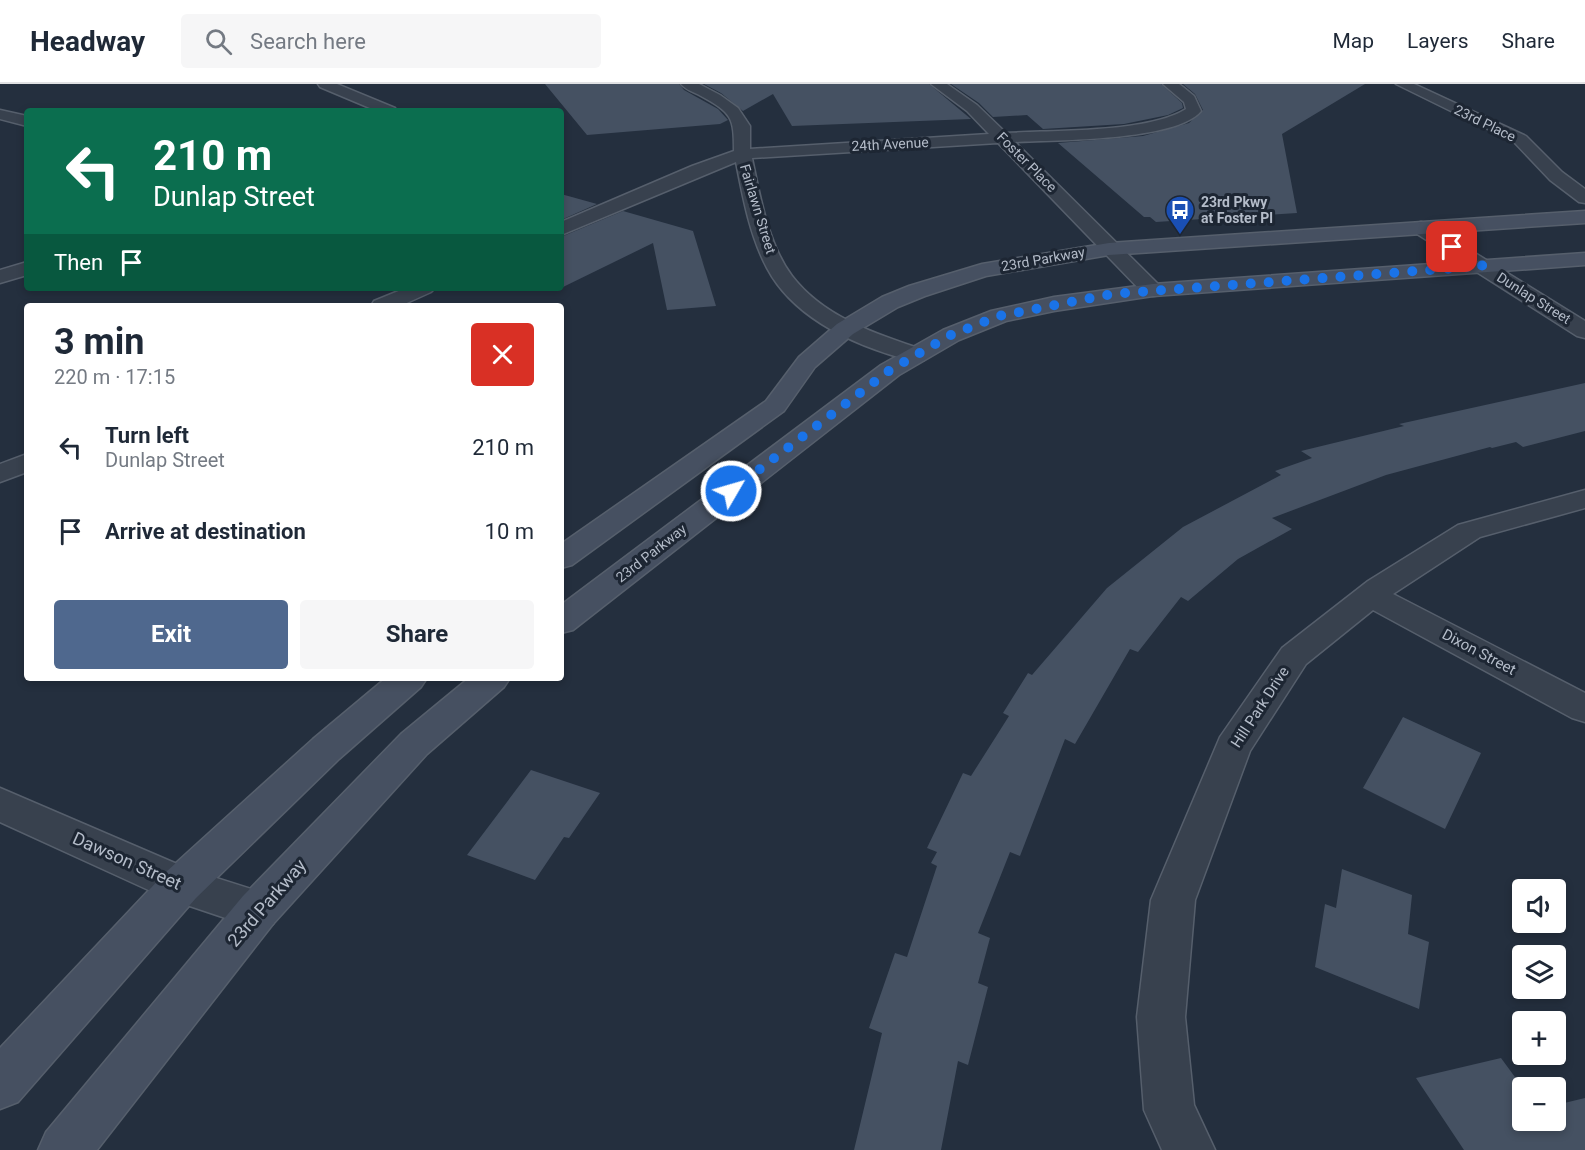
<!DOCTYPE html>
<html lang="en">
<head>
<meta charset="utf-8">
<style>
	body { margin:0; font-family:Roboto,sans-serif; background:#f6f6f7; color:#1f2937; height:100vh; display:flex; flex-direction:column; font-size:22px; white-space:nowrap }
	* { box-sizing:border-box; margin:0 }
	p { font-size:20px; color:#747a83 }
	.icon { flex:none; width:33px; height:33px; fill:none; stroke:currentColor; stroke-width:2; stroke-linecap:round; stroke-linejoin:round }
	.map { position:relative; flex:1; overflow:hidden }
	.drawer { position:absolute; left:24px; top:219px; width:540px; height:378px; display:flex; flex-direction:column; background:#fff; border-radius:6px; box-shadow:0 3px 9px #0003 }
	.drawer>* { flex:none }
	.hud { position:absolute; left:24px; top:24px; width:540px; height:183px; border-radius:6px; box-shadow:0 3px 9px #0003; background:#0b6e4f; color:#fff; overflow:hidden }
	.controls { position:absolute; left:1512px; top:795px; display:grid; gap:12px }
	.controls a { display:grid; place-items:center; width:54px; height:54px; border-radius:6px; background:#fff; box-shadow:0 3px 9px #0003; font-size:30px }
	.pin { position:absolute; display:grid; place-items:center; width:51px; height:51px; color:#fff; margin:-26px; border-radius:12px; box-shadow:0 3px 9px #0006 }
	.me { position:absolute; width:66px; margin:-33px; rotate:52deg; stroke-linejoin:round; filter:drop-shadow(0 0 4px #0008) }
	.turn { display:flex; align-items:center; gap:21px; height:126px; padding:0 30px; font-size:27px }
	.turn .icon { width:78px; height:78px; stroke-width:2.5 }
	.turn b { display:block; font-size:42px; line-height:51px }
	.then { display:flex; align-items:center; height:57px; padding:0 30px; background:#0003; gap:12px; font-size:22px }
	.round { display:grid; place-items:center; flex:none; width:63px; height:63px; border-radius:6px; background:#f6f6f7 }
	.headline { display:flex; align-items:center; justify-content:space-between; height:102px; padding:0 30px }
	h1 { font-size:36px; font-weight:700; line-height:45px }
	.button { display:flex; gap:12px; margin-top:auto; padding:12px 30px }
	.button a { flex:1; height:69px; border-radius:6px; background:#4f688e; color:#fff; font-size:24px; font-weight:700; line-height:69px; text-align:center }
	.button a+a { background:#f6f6f7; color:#1f2937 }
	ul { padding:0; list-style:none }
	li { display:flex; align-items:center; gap:18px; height:84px; padding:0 30px }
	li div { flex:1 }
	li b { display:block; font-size:22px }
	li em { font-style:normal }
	header { display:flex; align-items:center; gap:36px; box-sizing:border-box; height:84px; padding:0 30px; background:#fff; border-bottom:2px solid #e0e1e3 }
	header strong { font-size:28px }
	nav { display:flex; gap:33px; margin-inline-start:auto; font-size:21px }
	.search { width:420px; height:54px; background:#f6f6f7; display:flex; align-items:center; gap:15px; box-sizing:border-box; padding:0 21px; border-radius:6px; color:#747a83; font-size:22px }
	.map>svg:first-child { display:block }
	.building { fill:#455162 }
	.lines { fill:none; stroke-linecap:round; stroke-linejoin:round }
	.street-casing { stroke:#565f6c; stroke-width:3 }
	.secondary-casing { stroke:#565f6c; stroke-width:3 }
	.street { fill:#38414e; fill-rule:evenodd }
	.secondary { fill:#465061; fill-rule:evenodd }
	.route { stroke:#1a73e8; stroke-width:10; stroke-dasharray:0 18 }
	.labels { text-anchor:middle; stroke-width:6; stroke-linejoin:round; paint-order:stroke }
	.far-street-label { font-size:14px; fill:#b4bcc9; stroke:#1d2633 }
	.far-poi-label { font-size:14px; font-weight:bold; fill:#b4bcc9; stroke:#1d2633; text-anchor:start }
	.street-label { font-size:15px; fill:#b4bcc9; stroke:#1d2633 }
	.near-street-label { font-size:18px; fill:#b4bcc9; stroke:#1d2633 }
</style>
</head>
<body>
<header>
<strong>Headway</strong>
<div class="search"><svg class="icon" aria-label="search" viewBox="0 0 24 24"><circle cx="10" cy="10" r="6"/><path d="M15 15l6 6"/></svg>Search here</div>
<nav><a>Map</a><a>Layers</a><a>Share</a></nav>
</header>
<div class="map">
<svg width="1585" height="1066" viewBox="0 0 1585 1066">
	<rect width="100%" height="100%" fill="#242f3e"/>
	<!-- building -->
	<path class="building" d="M545,0H679L684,6L718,25L728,36L720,40L587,51Z
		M704,0H929L971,35L792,42L773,10L743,27L721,9Z
		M951,0H1161L1182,19L1183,24L1168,31L1124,40L1043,45L1027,31L993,33L979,19Z
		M1183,0H1365L1282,50L1297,129L1156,138L1150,133H1144L1058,59L1143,52L1189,39L1203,26L1195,10Z
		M561,110L597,120L561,136Z
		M623,127L693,147L716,222L667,226L653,159L561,204V153Z
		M1585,299V347L1523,363L1516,358L1492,364L1490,363L1386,391L1272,434L1292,445L1238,475L1188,517L1181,513L1138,568L1130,565L1075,660L1065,655L1020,772L1010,768L978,849L990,854L978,899L988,903L968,981L958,977L941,1066H854L882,949L869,944L895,869L907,873L937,782L931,779L937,768L927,764L963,689L971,692L1009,632L1003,629L1028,589L1032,591L1107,504L1183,443L1281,391L1275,387L1312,374L1301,367L1404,342L1399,340Z
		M1403,633L1481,669L1445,745L1363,704Z
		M531,686L600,709L569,754L564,753L535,796L467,771Z
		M1342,785L1412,811L1408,850L1429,858L1419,925L1315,883L1325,820L1336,824Z
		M1501,974L1523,1004L1522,1036H1556V1021L1585,1014V1066H1464L1416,994Z"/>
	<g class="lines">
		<!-- street casing -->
		<g class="street-casing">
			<path id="street" d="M318,0H337L395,24L397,27H377L320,3Z
				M681,0H699L720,11L738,24L750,42V65L989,50L967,27L931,0H947L977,21L1006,49C1053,46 1148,49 1186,25L1184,18L1163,0H1179L1183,3L1194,12L1201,27C1177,57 1055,56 1015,58L1164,206L1161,211L1153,212L1145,211L998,59L752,74C760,112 768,160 792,192C824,234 877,250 924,266L928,271L924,276L916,278C861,264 795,237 767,184C750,152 743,114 736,78L561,151V138L692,82L734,67C734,33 732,29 701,12C694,8 686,6 681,0Z
				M1396,0H1414L1526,52L1562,88L1585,105V119L1579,118L1550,96L1514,58Z
				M0,26L27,32V42L0,35Z
				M1421,138L1428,140L1585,237V254L1577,252L1414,148L1412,144L1414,140Z
				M27,178V191L0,199V186Z
				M406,204H435L431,208L400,222H371L374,217Z
				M27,370V388L0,398V380Z
				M1585,406V424L1480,453L1393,510L1585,609V638L1572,634L1373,526L1306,580L1250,667L1195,816L1185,933L1194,1021L1215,1066H1162L1144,1026L1137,933L1151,816L1220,653L1282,564L1368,497L1458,441Z
				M0,704L191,786L273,812L280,826L273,840L258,845L166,814L0,738Z"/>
		</g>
		<!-- secondary casing -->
		<g class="secondary-casing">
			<path id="secondary" d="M1585,127V139L1109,171L986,192L925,212L898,223L853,250L815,283L784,327L572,481L561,484V460L766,317L799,273L837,240L882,213L909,202L982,180L1109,159Z
				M1585,169V181L1153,212L1054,227L1006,237L959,256L899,291L573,546L561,549V521L881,281L943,246L991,227L1054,213L1153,200Z
				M386,594H427L421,603L339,675L196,814L18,1018L0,1025V964L166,788L313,655Z
				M469,594H510L504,603L427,670L273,840L97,1066H38L46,1048L243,812L401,650Z"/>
		</g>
		<!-- street -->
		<use href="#street" class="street"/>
		<!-- secondary -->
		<use href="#secondary" class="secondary"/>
	</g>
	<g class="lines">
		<!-- route -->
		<path class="route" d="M731,407L890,286L951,251L999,232L1112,210L1483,182L1452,163"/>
	</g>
	<!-- icons -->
	<defs>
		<g id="bus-pin" transform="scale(1.5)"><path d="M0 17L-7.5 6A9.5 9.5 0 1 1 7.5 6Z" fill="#1a4fb4" stroke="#1d2633"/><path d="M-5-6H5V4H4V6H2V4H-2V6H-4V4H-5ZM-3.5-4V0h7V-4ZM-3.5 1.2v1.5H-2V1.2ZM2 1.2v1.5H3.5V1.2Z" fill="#fff"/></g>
	</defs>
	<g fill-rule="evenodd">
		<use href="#bus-pin" x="1180" y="126"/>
	</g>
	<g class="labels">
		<!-- far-street labels -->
		<g class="far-street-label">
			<text transform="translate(1485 39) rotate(26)" y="5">23rd Place</text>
			<text transform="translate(890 60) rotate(-3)" y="5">24th Avenue</text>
			<text transform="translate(1027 78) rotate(45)" y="5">Foster Place</text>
			<text transform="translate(758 125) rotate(73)" y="5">Fairlawn Street</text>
			<text transform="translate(1043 175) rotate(-10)" y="5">23rd Parkway</text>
			<text transform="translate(1534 214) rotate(32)" y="5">Dunlap Street</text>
			<text transform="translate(651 469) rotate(-38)" y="5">23rd Parkway</text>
		</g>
		<!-- far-poi labels -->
		<g class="far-poi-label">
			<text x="1201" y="123">23rd Pkwy<tspan x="1201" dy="16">at Foster Pl</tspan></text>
		</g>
		<!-- street labels -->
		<g class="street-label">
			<text transform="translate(1479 568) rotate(28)" y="5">Dixon Street</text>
			<text transform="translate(1260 623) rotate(-57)" y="5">Hill Park Drive</text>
		</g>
		<!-- near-street labels -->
		<g class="near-street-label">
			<text transform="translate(127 777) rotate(24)" y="6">Dawson Street</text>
			<text transform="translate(267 819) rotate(-49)" y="6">23rd Parkway</text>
		</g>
	</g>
</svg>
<div class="controls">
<a><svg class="icon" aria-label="sound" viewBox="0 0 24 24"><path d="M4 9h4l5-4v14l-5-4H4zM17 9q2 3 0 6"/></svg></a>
<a><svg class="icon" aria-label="layers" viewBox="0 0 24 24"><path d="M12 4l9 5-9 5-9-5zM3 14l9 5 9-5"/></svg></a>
<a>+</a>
<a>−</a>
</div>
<div class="pin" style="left:1452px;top:163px;background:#d93025"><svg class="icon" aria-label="arrive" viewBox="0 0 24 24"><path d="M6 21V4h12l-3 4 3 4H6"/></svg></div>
<svg class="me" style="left:731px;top:407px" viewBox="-20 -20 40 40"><circle r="17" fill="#1a73e8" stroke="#fff" stroke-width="3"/><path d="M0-11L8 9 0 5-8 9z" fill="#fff"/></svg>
<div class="hud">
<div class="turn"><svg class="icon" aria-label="left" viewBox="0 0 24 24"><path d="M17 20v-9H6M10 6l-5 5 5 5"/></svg><div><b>210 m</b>Dunlap Street</div></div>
<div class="then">Then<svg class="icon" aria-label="arrive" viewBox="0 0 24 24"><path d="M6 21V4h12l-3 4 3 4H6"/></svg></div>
</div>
<section class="drawer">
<div class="headline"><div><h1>3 min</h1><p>220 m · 17:15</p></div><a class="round" style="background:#d93025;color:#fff"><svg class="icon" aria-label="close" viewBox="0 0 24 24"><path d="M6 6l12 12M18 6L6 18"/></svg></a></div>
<ul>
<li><svg class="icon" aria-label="left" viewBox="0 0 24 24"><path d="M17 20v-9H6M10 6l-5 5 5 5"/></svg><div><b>Turn left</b><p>Dunlap Street</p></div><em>210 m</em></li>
<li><svg class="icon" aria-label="arrive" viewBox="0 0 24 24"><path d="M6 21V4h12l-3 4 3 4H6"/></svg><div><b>Arrive at destination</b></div><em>10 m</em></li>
</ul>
<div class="button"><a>Exit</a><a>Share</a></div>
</section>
</div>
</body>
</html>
